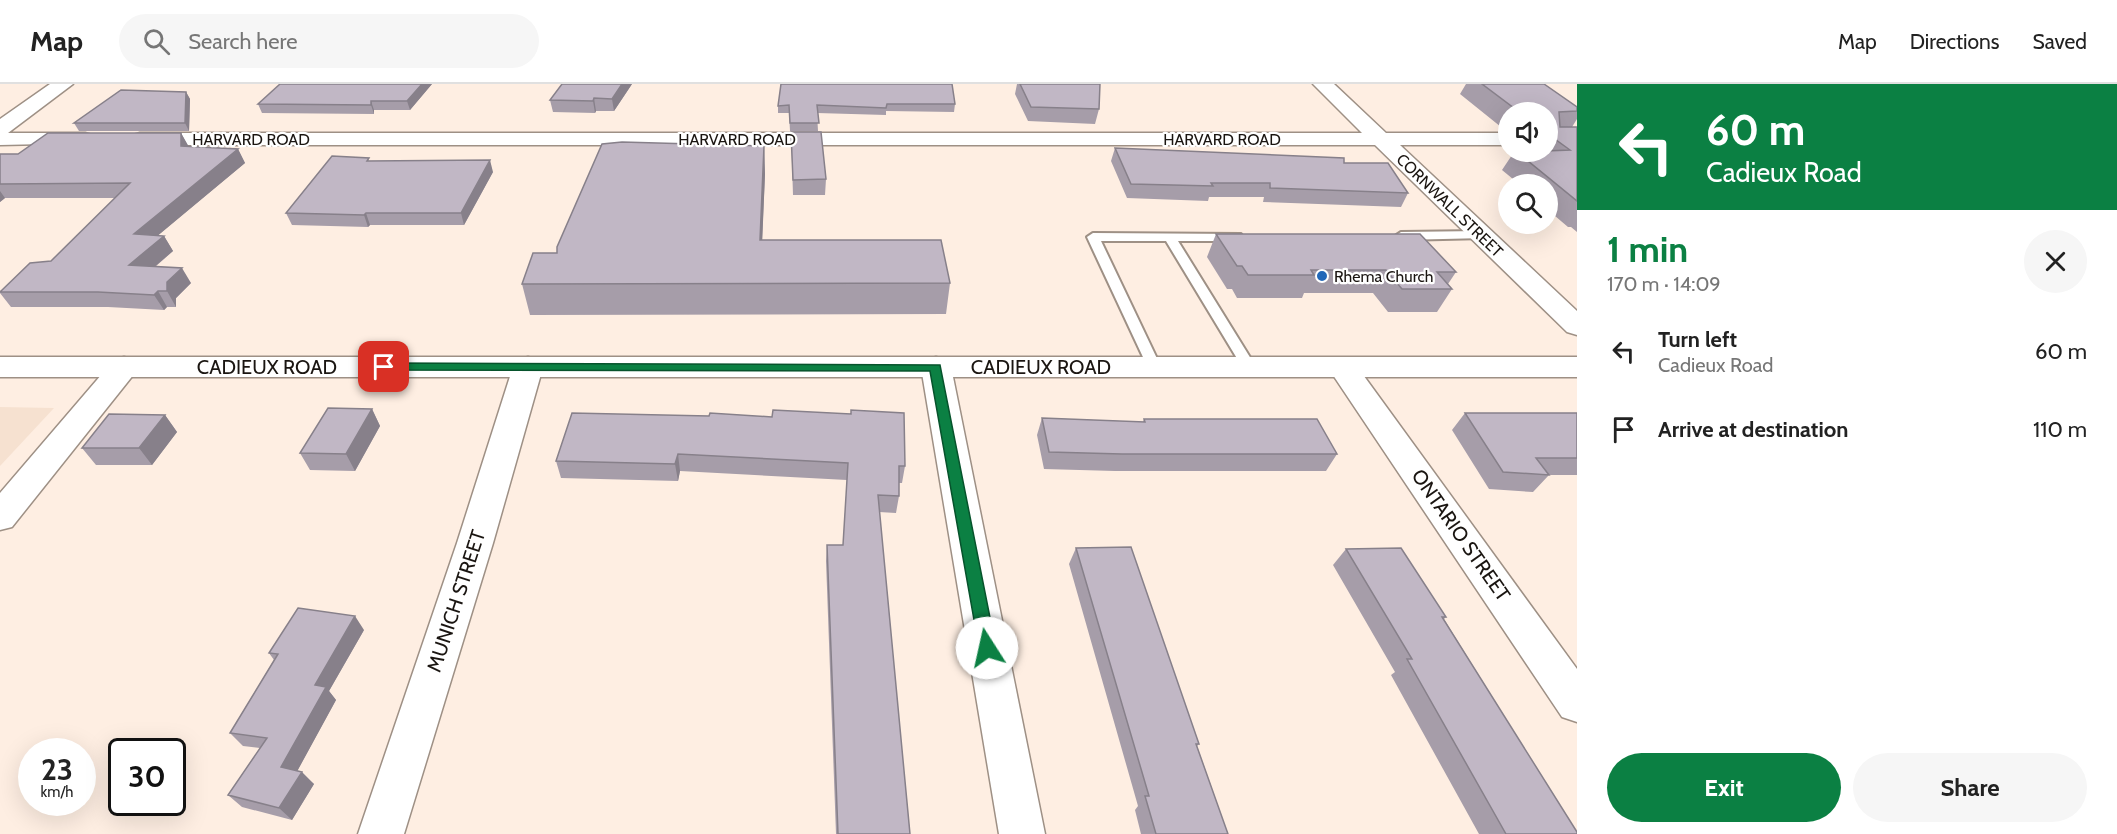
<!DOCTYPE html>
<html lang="en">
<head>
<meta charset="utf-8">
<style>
	body { margin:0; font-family:Cabin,sans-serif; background:#f6f6f6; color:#222; height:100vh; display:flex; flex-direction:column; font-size:22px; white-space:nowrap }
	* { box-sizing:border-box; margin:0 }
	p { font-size:20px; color:#767676 }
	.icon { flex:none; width:33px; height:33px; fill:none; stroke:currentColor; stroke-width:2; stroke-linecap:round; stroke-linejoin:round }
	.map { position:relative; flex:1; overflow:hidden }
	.details { display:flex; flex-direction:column; background:#fff; width:540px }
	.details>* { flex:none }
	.guide { background:#0b8043; color:#fff; overflow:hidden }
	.tools { position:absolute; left:1498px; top:18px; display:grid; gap:12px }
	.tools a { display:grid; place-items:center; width:60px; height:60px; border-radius:50%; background:#fff; box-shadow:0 6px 24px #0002; font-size:30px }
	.speed { position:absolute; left:18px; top:654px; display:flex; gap:12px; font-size:30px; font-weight:700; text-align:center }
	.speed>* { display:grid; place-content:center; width:78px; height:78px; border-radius:50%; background:#fff; box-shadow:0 6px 24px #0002; line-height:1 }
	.speed small { font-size:15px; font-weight:400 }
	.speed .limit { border:3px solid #111; border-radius:9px; background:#fff; color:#111 }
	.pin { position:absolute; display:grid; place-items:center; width:51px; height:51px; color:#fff; margin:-26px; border-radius:12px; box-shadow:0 3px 9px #0006 }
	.me { position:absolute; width:66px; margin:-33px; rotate:350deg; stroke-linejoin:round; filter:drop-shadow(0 0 4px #0008) }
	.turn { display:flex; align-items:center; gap:21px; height:126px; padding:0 30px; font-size:27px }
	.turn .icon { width:78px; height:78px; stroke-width:2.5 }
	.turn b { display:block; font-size:42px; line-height:51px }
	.round { display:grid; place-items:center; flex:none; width:63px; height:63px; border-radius:32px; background:#f6f6f6 }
	.overview { display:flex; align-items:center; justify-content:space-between; height:102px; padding:0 30px }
	h1 { font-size:36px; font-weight:700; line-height:45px; color:#0b8043 }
	.action { display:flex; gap:12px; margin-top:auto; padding:12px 30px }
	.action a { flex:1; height:69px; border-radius:36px; background:#0b8043; color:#fff; font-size:24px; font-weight:700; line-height:69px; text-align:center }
	.action a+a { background:#f6f6f6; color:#222 }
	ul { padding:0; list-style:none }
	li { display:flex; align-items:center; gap:18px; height:78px; padding:0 30px }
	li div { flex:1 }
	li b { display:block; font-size:22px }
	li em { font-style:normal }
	header { display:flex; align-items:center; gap:36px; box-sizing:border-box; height:84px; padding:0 30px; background:#fff; border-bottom:2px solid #e0e0e0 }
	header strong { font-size:28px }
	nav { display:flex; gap:33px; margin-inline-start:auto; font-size:21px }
	.search { width:420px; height:54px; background:#f6f6f6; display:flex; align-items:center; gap:15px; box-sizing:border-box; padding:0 21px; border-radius:33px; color:#767676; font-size:22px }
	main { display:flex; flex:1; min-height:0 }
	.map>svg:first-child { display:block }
	.built { fill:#f6e1d0 }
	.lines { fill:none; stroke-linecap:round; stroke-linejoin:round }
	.service-casing { stroke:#9e9085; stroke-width:4 }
	.minor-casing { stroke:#9e9085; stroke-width:3 }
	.tertiary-casing { stroke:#9e9085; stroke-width:3 }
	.service { fill:#fff; fill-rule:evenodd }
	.minor { fill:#fff; fill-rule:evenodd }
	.tertiary { fill:#fff; fill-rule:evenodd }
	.wall { fill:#a69da9 }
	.shaded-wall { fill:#87808a }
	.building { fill:#c1b7c5; stroke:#87808a; stroke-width:1.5 }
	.route { fill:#0b8043; stroke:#07532c; stroke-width:1.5 }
	.poi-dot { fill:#2268b8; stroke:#fff; stroke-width:2 }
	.labels { text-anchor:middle; stroke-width:4.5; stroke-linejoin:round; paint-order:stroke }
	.far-street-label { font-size:16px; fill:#1a1511; stroke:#fff }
	.far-poi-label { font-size:16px; fill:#1a1511; stroke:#fff; text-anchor:start }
	.street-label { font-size:20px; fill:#1a1511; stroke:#fff }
</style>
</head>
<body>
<header>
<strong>Map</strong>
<div class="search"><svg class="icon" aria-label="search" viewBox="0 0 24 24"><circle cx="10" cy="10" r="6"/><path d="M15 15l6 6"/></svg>Search here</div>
<nav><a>Map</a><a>Directions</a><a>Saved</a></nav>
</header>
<main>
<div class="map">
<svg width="1577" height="750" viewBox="0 0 1577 750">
	<rect width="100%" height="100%" fill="#feeee2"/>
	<!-- built -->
	<path class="built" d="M0,323L54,324L0,382Z"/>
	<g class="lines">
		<!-- service casing -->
		<g class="service-casing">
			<path id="service" d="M1481,147L1485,148L1487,151L1485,154L1401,156L1395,152L1401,148Z
				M1093,149L1241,150L1243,153L1241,156L1237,157H1178L1256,283L1254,286H1244L1166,157H1101L1161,283L1154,288L1149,286L1087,153Z"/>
		</g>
		<!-- minor casing -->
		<g class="minor-casing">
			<path id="minor" d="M50,0H73L8,49H85L92,51L96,55L92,59L0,61V35Z
				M1313,0H1334L1386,49H1509V61H1400L1577,227V251L1567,248L1375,61H140L133,59L129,55L133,51L140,49H1362Z
				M124,273L134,276L139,283L134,290L12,443L0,446V409L114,276Z
				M528,273L538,276L543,283L493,459L404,750H358L457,459L513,283L518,276Z
				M936,273L946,276L951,283L1045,750H999L921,283L926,276Z
				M1343,274L1353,277L1577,585V638L1562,633L1333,291L1328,284L1333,277Z"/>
		</g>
		<!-- tertiary casing -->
		<g class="tertiary-casing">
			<path id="tertiary" d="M0,273H1577V293H0Z"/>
		</g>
		<!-- service -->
		<use href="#service" class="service"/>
		<!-- minor -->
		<use href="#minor" class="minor"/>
		<!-- tertiary -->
		<use href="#tertiary" class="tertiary"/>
	</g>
	<!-- wall -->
	<path class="wall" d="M432,0L410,26H374V30L262,29L258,20Z
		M632,0L614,27H596L595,29L553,28L550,16Z
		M781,0L955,20L954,28L886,27V31L817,29L818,47H790L789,29H778V22Z
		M1017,0H1100L1099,25L1095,40L1028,37L1015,10Z
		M1466,0H1544L1577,23V35L1572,43H1577V148L1571,143H1568L1548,126V100H1519L1502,86L1514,68H1548V28H1509V47H1506L1460,10Z
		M186,8L190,15L189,47H79L74,39Z
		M791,48L826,95L825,111H793Z
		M181,49L188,62L238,65L245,79L158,151L164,152L173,167L155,183L191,199L176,214V223H167L164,226L108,223H11L0,209V207L51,177L115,114H5L0,118V70H18Z
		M764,62L765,90L762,156L950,199L946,230L530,231L522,200L557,169Z
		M1115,64L1344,79L1408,109L1401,123L1263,118L1264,113H1209L1208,117L1127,114L1111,77Z
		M370,77L493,88L464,141H370L368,143L292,141L286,129Z
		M1216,150L1456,188L1448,200L1452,205L1437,228H1388L1373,209H1304L1302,214H1237L1232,205H1227L1207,173Z
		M372,325L380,342L355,387L310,386L300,369Z
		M572,329L905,382L902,399H899V412L896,429L879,428L910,750H836L826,477L827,461H843L847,396L680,387L678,397L561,394L556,377Z
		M1465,329H1577V391H1549L1533,408L1489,405L1452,346Z
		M165,331L177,348L152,381H96L82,364Z
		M1042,334L1143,338L1144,335L1337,370L1326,387H1115L1044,385L1037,351Z
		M1076,464L1199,660L1197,662L1228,750H1141L1135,726L1138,722L1069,480Z
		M1346,465L1446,533L1444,535L1577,750H1479L1391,591L1395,588L1333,481Z
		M364,546L329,607L336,616L297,687L314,700L292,736L242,723L228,711L260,664L243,662L230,649L274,576L269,569Z"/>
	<!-- shaded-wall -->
	<path class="shaded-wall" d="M422,0H432L410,26L407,17Z
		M622,0H632L614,27L612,15Z
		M186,8L190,15L189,47L185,39Z
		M594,14L596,27L595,29L593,17Z
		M371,17L374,26V30L371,21Z
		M181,49L189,63L181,62Z
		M764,62L765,90L761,186L760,156Z
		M238,65L245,79L143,164L134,150Z
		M490,76L493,88L464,141L461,129Z
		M0,107L5,114L0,118Z
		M366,129L370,141L368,143L364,131Z
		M164,152L173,167L139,196L129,181Z
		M182,184L191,199L176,214V223L167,207V198Z
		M158,207L167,223L164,226L154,211Z
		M372,325L380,342L355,387L346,370Z
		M165,331L177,348L152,381L139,364Z
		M678,370L680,387L678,397L675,380Z
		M355,532L364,546L329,607L336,616L293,695L281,683L315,601Z
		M302,688L314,700L292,736L279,724Z"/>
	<!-- building -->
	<path class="building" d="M280,0H422L407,17H371V21L258,20Z
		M562,0H622L612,15L594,14L593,17L550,16Z
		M781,0H952L955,20H887L886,24L817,21L819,39H790L789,21L778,22Z
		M1020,0H1100L1099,25L1031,23Z
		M1482,0H1544L1577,23V27L1559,28L1560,43H1577V117L1517,68L1570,66L1548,50V28H1523L1518,27Z
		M121,6L186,8L185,39H74Z
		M791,48H821L826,95L793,96Z
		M48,49H181V62L238,65L134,150L164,152L129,181L182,184L167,198V207H158L154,211L98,208H0L30,179L51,177L130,99L0,100V70H18Z
		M622,58L764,62L760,156H941L950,199L522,200L533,169H557V163L602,60Z
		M1115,64L1344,74V79H1388L1408,109L1270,104V99H1211L1213,102L1131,100Z
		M332,72L369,74L367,77L490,76L461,129H366L364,131L286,129Z
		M1216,150H1420L1456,188H1437L1452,205H1402L1386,186H1311L1314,191H1248L1242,182H1237Z
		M328,324L372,325L346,370L300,369Z
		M773,326L851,330V326L904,329L905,382H899V412L878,411L910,750H838L827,461H843L848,379L678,370L675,380L556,377L572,329L709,332L710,329L772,333Z
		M1465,329H1577V374H1536L1549,391L1503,388Z
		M109,330L165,331L139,364H82Z
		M1042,334L1145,338L1144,335H1317L1337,370H1122L1049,368Z
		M1131,463L1199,660H1196L1228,750H1156L1145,712H1149L1076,464Z
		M1401,464L1446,533H1442L1577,748V750H1506L1407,575H1412L1346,465Z
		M298,524L355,532L315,601L326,603L281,683L302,688L279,724L228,711L267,654L230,649L278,570L269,569Z"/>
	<!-- route -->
	<path class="route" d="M384,279L940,281L996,564L993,570L987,572L981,570L979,564L930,287L379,286L378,283Z"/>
	<!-- markers -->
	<circle class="poi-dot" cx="1322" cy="192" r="6"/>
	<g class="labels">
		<!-- far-street labels -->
		<g class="far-street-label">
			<text x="251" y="61">HARVARD ROAD</text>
			<text x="737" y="61">HARVARD ROAD</text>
			<text x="1222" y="61">HARVARD ROAD</text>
			<text transform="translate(1450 121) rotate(44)" y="6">CORNWALL STREET</text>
		</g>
		<!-- far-poi labels -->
		<g class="far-poi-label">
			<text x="1334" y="198">Rhema Church</text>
		</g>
		<!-- street labels -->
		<g class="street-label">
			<text x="267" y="290">CADIEUX ROAD</text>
			<text x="1041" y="290">CADIEUX ROAD</text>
			<text transform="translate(1461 451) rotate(55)" y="7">ONTARIO STREET</text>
			<text transform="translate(456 517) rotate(-72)" y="7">MUNICH STREET</text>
		</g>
	</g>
</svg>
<div class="tools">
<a><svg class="icon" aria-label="sound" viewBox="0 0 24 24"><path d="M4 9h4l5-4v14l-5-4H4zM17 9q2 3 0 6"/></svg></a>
<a><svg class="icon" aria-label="search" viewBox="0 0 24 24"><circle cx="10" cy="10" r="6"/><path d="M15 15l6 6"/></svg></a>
</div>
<div class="speed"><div>23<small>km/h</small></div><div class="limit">30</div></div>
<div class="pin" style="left:384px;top:283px;background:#d93025"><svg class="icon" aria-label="arrive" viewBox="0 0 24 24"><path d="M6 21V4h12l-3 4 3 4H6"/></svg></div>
<svg class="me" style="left:987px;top:564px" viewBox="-20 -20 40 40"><circle r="19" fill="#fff"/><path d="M0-13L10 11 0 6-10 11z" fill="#0b8043"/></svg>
</div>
<section class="details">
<div class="guide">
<div class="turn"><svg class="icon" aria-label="left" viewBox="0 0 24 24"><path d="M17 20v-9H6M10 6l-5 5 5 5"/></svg><div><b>60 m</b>Cadieux Road</div></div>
</div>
<div class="overview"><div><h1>1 min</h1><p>170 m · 14:09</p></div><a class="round"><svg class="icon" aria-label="close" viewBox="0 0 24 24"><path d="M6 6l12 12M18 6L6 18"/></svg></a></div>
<ul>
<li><svg class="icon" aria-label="left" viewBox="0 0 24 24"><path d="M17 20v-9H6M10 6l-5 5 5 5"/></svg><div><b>Turn left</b><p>Cadieux Road</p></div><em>60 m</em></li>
<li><svg class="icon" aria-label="arrive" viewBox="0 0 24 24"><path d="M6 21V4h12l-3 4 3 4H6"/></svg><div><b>Arrive at destination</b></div><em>110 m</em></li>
</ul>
<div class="action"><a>Exit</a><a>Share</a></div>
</section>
</main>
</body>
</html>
